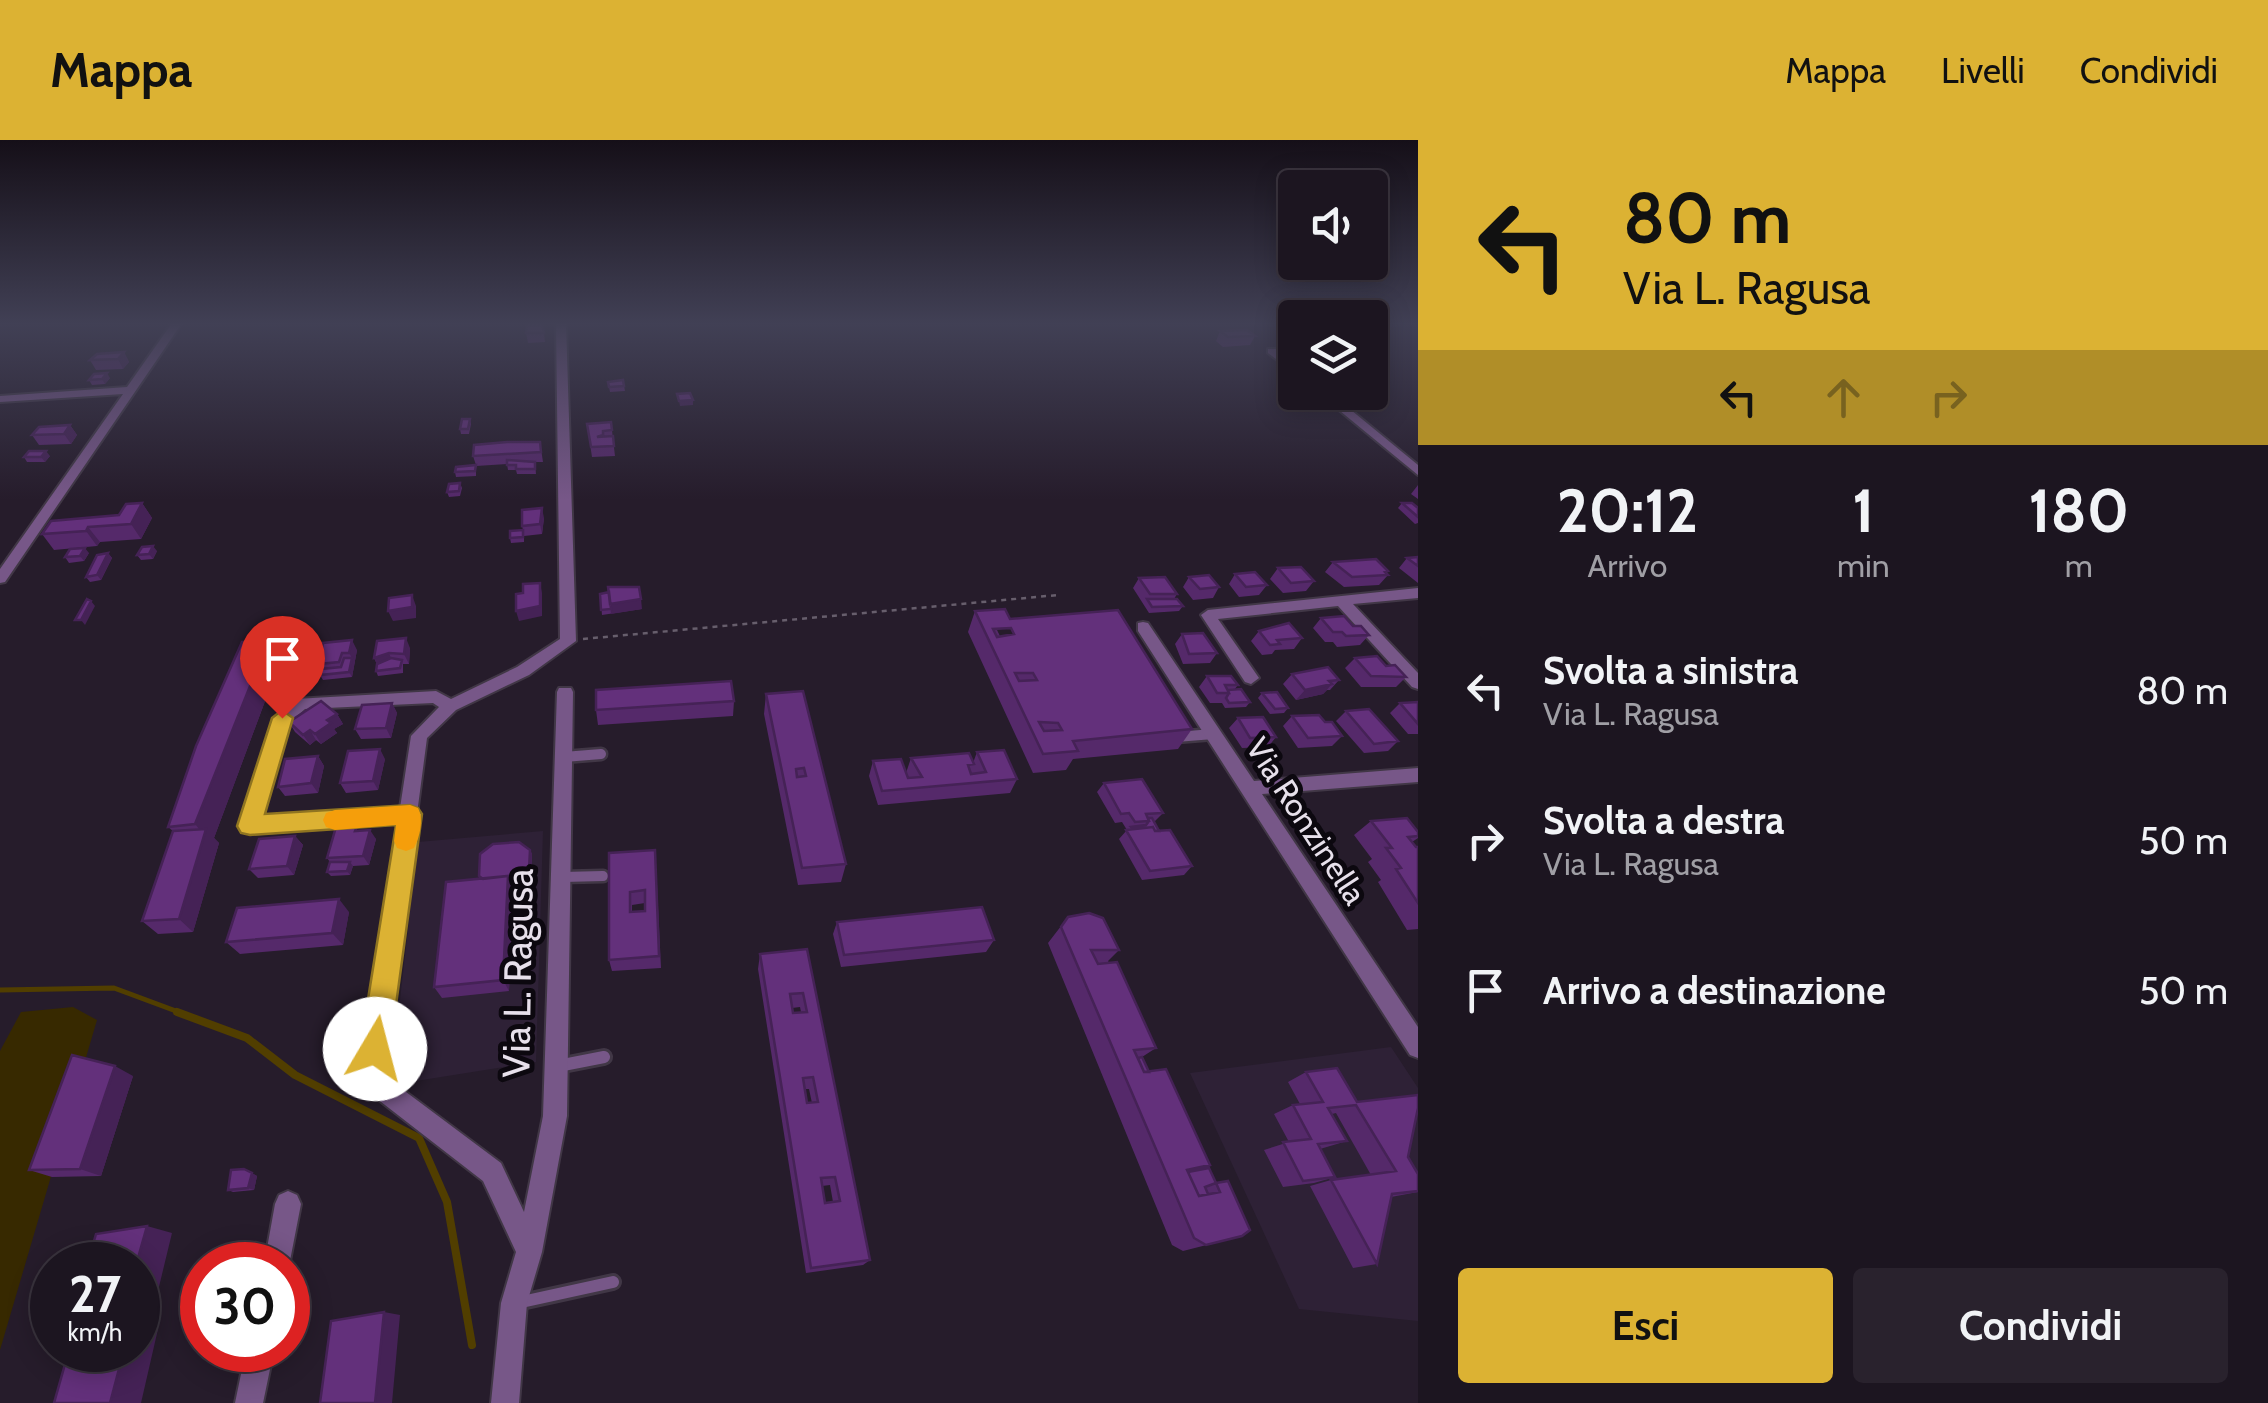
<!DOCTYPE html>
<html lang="it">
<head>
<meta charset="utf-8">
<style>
	body { margin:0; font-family:Cabin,sans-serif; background:#29222d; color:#f1f3f6; height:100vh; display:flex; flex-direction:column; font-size:38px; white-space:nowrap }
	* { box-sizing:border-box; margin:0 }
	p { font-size:32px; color:#a09fa5 }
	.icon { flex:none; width:55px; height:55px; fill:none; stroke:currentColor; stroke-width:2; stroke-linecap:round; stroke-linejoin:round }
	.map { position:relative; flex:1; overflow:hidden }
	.sheet { display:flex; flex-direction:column; background:#1c1520; width:850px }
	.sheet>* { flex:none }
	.guide { background:#dcb233; color:#111; overflow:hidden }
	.tools { position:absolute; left:1278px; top:30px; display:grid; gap:20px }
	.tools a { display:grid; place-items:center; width:110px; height:110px; border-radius:10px; background:#1c1520; box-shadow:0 5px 25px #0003,0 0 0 2px #3a343e; font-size:50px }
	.speed { position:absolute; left:30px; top:1102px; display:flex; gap:20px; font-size:50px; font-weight:700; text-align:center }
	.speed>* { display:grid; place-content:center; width:130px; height:130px; border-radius:50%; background:#1c1520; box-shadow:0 5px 25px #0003,0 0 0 2px #3a343e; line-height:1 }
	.speed small { font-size:25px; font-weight:400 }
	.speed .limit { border:15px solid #d22; background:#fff; color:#111 }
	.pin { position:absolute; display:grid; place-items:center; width:85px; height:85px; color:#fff; margin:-102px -42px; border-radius:50% 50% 50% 0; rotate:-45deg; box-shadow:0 0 10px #0007 }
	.pin .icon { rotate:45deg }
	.me { position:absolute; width:110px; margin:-55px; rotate:8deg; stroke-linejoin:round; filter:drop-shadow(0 0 8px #0008) }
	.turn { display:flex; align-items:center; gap:35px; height:210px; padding:0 40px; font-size:45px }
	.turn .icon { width:130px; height:130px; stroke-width:2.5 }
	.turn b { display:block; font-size:70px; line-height:85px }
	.lanes { display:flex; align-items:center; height:95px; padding:0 40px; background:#0003; justify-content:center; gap:50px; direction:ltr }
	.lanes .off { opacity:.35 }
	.eta { display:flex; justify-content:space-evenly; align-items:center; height:170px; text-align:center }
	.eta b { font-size:60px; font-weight:700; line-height:70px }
	.cta { display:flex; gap:20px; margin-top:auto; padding:20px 40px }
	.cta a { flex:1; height:115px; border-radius:10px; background:#dcb233; color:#111; font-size:40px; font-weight:700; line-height:115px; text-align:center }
	.cta a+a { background:#29222d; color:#f1f3f6 }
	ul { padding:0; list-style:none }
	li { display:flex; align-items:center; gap:30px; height:150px; padding:0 40px }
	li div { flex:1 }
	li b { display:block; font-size:38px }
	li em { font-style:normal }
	header { display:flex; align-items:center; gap:60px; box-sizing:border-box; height:140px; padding:0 50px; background:#dcb233; color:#111 }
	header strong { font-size:48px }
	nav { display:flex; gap:55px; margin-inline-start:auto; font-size:35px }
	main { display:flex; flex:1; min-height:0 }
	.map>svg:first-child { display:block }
	.built { fill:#2e2136 }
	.green { fill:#372900 }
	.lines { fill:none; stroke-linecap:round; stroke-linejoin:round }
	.stream-far1 { stroke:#513e00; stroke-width:5 }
	.stream { stroke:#513e00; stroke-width:8 }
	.service-far1-casing { stroke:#413746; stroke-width:15 }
	.service-casing { stroke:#413746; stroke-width:18 }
	.minor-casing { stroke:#413746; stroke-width:4 }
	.path { stroke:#675e6c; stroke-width:2.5; stroke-dasharray:5 5; stroke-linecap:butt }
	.service-far1 { stroke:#775788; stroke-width:10 }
	.service { stroke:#775788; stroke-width:12 }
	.minor { fill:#775788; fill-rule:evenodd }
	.wall { fill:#55296a; fill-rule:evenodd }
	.shaded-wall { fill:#452256 }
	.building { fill:#63307b; stroke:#452256; stroke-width:2.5; fill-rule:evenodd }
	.route { fill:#dcb233; stroke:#8f7421; stroke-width:2.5 }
	.slow { fill:#f59e0b }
	.labels { text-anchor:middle; stroke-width:10; stroke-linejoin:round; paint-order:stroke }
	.street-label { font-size:32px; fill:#e7e0eb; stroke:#0c080f }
	.near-street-label { font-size:38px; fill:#e7e0eb; stroke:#0c080f }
</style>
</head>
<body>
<header>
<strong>Mappa</strong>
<nav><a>Mappa</a><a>Livelli</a><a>Condividi</a></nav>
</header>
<main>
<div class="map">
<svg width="1418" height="1263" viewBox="0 0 1418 1263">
	<rect width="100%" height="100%" fill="#261c2b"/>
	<!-- built -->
	<path class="built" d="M543,691L536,922L416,941L397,925L395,903L418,702Z
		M1391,907L1418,948V1181L1299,1169L1190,933Z"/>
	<!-- green -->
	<path class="green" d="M73,867L97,880L0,1210V911L21,872Z"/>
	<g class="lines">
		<!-- stream-far1 -->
		<path class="stream-far1" d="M0,850L114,848L184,874"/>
		<!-- stream -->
		<path class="stream" d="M177,872L247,898L295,935L419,998L447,1062L472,1205"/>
		<!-- service-far1 casing -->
		<g class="service-far1-casing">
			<path id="service-far1" d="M1176,597L1213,594
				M564,617L601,614
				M563,737L603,736"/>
		</g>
		<!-- service casing -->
		<g class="service-casing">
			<path id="service" d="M558,926L604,917
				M517,1163L613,1142"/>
		</g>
		<!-- minor casing -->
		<g class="minor-casing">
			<path id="minor" d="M172,183H182L5,442L0,443V429L123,254L0,262V256L127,247Z
				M556,183H566L576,501L529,535L456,570L427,598L386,909L394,943L501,1023L524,1072L543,976L557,552L559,548H571L573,552L567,976L542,1112L527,1163L519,1263H491L501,1163L516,1112L483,1041L376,958L372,950L364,909L398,683L250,694L243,691L241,686L275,579L295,559L436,551L451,559L517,527L560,499ZM433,563L439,567L411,596L400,668L262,678L290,582L305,569Z
				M1268,209H1276L1295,225V233L1268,213Z
				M1317,252H1329L1418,325V335Z
				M1418,448V458L1353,464L1418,533V549L1412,547L1338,466L1218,479L1259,538L1251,544L1245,542L1201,475L1208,470Z
				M1143,482L1148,483L1254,641L1418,628V642L1262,654L1418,887V918L1410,915L1138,491V483Z
				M288,1051L297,1055L301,1064L288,1131V1125H264L275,1064L279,1055Z
				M246,1210H274L263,1263H235Z"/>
		</g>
		<!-- path -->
		<path class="path" d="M583,499L1058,455"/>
		<!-- service-far1 -->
		<use href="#service-far1" class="service-far1"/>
		<!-- service -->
		<use href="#service" class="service"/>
		<!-- minor -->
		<use href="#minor" class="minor"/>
	</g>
	<!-- wall -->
	<path class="wall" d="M1220,191L1255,196L1250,205L1223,207L1216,201Z
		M526,193H544L545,202L528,203Z
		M124,212L129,222L123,229L96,230L90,220Z
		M110,238L105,244L92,245L89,240Z
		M623,240L625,251L610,252L608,242Z
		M470,279L471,284L469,294H461L460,289Z
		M611,282L615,316L592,317L587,284Z
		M70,285L77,295L71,304L39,305L32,295Z
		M540,302L543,322H535L536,334H517L516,330H508L507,324L476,326V336L456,337L455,332L476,325L473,316Z
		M50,316L45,322H27L24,317Z
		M460,343L462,348L460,356L449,357L447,352Z
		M1418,345V359L1411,354Z
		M142,363L152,378L141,399L100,402L97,406L54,410L42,394L119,375Z
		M1402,363L1418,368V383L1415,384L1398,368Z
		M544,378L542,394L524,396V402L511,403L510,398L523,390L522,386Z
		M157,411L153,419L141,420L137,415Z
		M89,413L84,421L69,423L65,417Z
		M108,413L112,418L101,440L90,442L86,437Z
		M1418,417V443L1399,428L1407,418Z
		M1333,422L1388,431L1387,433L1388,435L1379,445L1344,447L1325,432Z
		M1278,428L1314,441L1306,451L1283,453L1270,439Z
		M1235,434L1267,445L1259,455L1239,457L1229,444Z
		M1189,437L1219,447L1213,458L1193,460L1183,447Z
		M1139,438L1177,454L1174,459L1183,466L1179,471L1149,473L1133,448Z
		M600,454L642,469L602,475Z
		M975,471L1010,479L1192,589L1178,609L1073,619L1066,630L1033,633L968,492ZM1011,488L1014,494L1000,496L997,490H994Z
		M1321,478L1353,486L1369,495L1360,505L1337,507L1333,502H1325L1313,488Z
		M1259,491L1302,498L1294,509L1275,510L1272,514L1262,515L1251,501Z
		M1182,494L1217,513L1210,523L1183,524L1175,504Z
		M377,501L410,508L409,524H403V533L378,536L376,531L377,524L374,518Z
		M323,503L357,510L352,537L323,540L320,535L321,529L318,524Z
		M1355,518L1406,537L1396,547H1361L1345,528Z
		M280,521L214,698L219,703L193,792L158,794L142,781L173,691L168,687Z
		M1292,534L1339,540L1330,550H1327L1323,554L1296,560L1283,544Z
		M1207,536L1238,545L1234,550L1250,562L1246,567L1225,568L1222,563H1210L1199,547Z
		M803,551L846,724L841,742L798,745L764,574L766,554Z
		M1262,553L1288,568L1284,573L1270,574L1258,558Z
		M734,561L733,576L598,585L596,570Z
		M1418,562V594H1408L1390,573L1400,563Z
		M392,563L397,573L391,598L361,599L355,589Z
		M1346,571L1398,601L1388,611L1364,613L1336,581Z
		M337,574L343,584L334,589L337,593L321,604L316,600L310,605L295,592L289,582Z
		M1292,576L1325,582L1342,596L1332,606L1298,608L1283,586Z
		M1238,578L1276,597L1268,607L1242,608L1229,588Z
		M977,612L1017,639L1010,653L878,665L869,636L873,621L908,638H909L906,633L911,618L973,623Z
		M318,616L324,626L318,653L285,656L278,647Z
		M385,619L378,650L346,653L340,643Z
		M1104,643L1163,673L1154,682L1159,691L1192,726L1184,735L1142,740L1119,699L1127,690L1122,682L1115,683L1097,652Z
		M1371,681L1418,692V698L1412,702L1416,707H1418V789L1407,790L1378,742L1381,740L1368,722L1372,719L1354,695Z
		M360,691L376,699L369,725L353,726L350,735L331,736L327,732L330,722L327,718Z
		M295,696L303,705L294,735L258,738L249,729Z
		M530,710L532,714L531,734L513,747L509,851L442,858L434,847L480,739L479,736Z
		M609,713L656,723L661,828L612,831L609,820ZM645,763V771L632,772V765Z
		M349,772L343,805L240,814L226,802Z
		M1068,777L1119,810L1108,821L1156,908L1142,917L1149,932L1210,1025L1199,1030L1209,1028L1242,1096L1183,1111L1172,1105L1048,803Z
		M837,782L994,800L986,812L841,827L833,794Z
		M807,809L870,1120L863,1125L806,1133L758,829L760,814ZM800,867L801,872L793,873L792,868ZM805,949H809L812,963H807ZM830,1045L833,1062L825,1063L822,1046Z
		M1306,932L1357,962L1408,1017L1418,1034V1052L1391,1057L1377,1124L1353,1128L1310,1046L1331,1040L1371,1035L1336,973L1332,974L1347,1001L1320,1009L1335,1037L1314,1043L1283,1047L1264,1010L1289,1002L1274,974L1293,965L1300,964L1288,942Z
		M133,936L101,1036L52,1037L29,1030Z
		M244,1029L257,1036L254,1050L233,1052L228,1050Z"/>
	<!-- shaded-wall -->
	<path class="shaded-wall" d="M124,212L129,222L123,229L118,219Z
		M107,233L110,238L105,244L102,239Z
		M693,260V265L680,266L679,261Z
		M70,285L77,295L71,304L64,294Z
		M46,311L50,316L45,322L41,317Z
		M142,363L152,378L141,399L131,384Z
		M542,368L544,378L542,394L540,384Z
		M88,387L100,402L97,406L86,391Z
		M153,406L157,411L153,419L149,414Z
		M85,408L89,413L84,421L80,416Z
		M108,413L112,418L101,440L97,435Z
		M540,443L542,453V476L519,481L516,471Z
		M412,455L416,466V478L393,481L388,471Z
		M641,459L642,469L611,474L610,464Z
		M91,461L95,466L85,485L81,480Z
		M406,498L410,508L409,524L404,514Z
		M352,500L357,510L352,537L349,532L352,518L349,513Z
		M268,501L280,521L214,698L219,703L193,792L179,779L204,695L195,684Z
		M389,513L393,523L379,529L374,518Z
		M1332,544L1323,554L1296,560L1305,550Z
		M392,563L397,573L391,598L386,588Z
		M337,574L343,584L334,589L337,593L321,604L315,594L327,580Z
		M310,590L316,600L310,605L303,595Z
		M380,609L385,619L378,650L373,641Z
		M318,616L324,626L318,653L311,643Z
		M370,690L376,699L369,725L363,716Z
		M295,696L303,705L294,735L287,726Z
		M530,710L532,714L531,734L515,747L513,743Z
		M350,722L353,726L350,735L347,731Z
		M508,736L514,749L509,851L503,840Z
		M339,759L349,772L343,805L332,793Z
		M115,926L133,936L101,1036L80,1029Z
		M252,1033L257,1036L254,1050L248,1048Z
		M147,1086L172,1093L149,1188L158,1189L141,1263H110L124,1210H138L136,1125Z
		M384,1172L400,1175L392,1263H375Z"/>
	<!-- building -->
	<path class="building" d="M527,183H542L544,193H526Z
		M1247,190L1255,196L1228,197L1220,191Z
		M124,212L118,219L90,220L97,214Z
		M107,233L102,239L89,240L94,234Z
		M623,240L624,246L609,247L608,242Z
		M690,253L693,260L679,261L677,254Z
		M462,279H470L468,289H460Z
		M611,282L612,290L603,291V295L597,297L613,296L614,306L591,307L587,284Z
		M70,285L64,294L32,295L39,287Z
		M507,302H540L541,312L473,316L474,305Z
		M29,311H46L41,317H24Z
		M507,320L535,322V329H516V325H507Z
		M476,325L475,331L455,332L456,327Z
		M460,343L459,351L447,352L449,344Z
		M142,363L131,384L88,387L86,391L42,394L51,381L119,375L126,364Z
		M1402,363H1412L1418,368V377Z
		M542,368L540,384L522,386V370Z
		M523,390V397L510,398V391Z
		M153,406L149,414L137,415L142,407Z
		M85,408L80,416L65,417L70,409Z
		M108,413L97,435L86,437L97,415Z
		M1418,417V426L1407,418Z
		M1376,419L1388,431L1385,432L1388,435L1352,437L1333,422Z
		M1301,427L1314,441L1291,443L1278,428Z
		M1255,432L1267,445L1246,447L1235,434Z
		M1209,435L1219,447L1200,449L1189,437Z
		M1165,437L1177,454H1150L1139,438Z
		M540,443V466L516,471V454L523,453V444Z
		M608,447H639L641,459L610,464Z
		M609,452L611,469L601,470L600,454Z
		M412,455V467L388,471L389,458Z
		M87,459L91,461L81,480H75Z
		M1147,459H1177L1183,466L1152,467Z
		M1005,469L1010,479L1118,470L1192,589L1073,601L1078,611L1043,614L975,471ZM1011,488L1014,494L997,497L993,489ZM1015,533H1033L1037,540L1019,541ZM1039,582L1058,583L1062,590L1044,591Z
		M1344,476L1353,486H1361L1369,495L1346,496L1342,492H1333L1321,478Z
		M1289,483L1302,498L1277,500L1280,504L1270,505L1259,491Z
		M1203,493L1217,513L1189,514L1182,494Z
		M406,498L404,514L389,513L374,518L377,501Z
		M352,500L349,513H342L339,522L318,524L323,503Z
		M268,501L195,684L168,687L196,606L242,502Z
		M1377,516L1386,526L1395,525L1406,537L1371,536L1355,518Z
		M344,518H352L349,532L320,535L321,529L341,527Z
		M391,518L402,520L400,528L376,531L377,524Z
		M1328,527L1339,540L1329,541L1332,544L1305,550L1292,534Z
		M1207,536H1231L1238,545H1225L1229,553H1217Z
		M731,541L734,561L596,570V550Z
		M1241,549L1250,562L1229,563L1226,558L1229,553L1228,550Z
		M803,551L846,724L802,728L766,554ZM804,628L806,636L797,637L796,629Z
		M1277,552L1288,568L1275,569L1262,553Z
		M321,561L337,574L327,580L331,583L315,594L310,590L303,595L289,582Z
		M1418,562V584L1400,563Z
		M392,563L386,588L355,589L362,565Z
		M1369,569L1398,601L1374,604L1346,571Z
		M1319,575L1325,582H1332L1342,596L1308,598L1292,576Z
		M1263,577L1276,597L1250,598L1238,578Z
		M380,609L373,641L340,643L348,611Z
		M1004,610L1017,639L882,651L873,621L901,619L908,638L922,637L911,618L969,613L974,624L968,625L971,634L986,632L977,612Z
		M318,616L311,643L278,647L285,619Z
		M1142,639L1163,673L1146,674L1149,681L1135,682L1129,673L1121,674L1104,643Z
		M1148,678H1152L1159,691H1155L1153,687L1133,689L1131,687L1146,685L1149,681Z
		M1407,678L1418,692V696L1408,697L1416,707H1418V763L1396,729L1401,728L1386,708H1392L1371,681Z
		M357,686L355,691L370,690L363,716L327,718L336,687Z
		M1153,687L1155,691L1170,690L1192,726L1150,731L1126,690Z
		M206,689L179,779L142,781L173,691Z
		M295,696L287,726L249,729L259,699Z
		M519,702L530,710L529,730L513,743H511L508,736L483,739L479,736L480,714L493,704Z
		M655,710L659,816L609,820V713ZM645,750V771L630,772V752Z
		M330,722H350L347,731L327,732Z
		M508,736L503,840L434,847L446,742Z
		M339,759L332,793L226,802L237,768Z
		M982,767L994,800L844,815L837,782Z
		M1089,773L1103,778L1119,810H1091L1098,824L1117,822L1156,908L1134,910L1144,932L1166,929L1210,1025L1187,1030L1199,1056L1220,1052L1216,1043L1228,1041L1250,1090L1242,1096L1206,1105L1194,1098L1061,787L1068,777Z
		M807,809L870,1120L811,1128L760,814ZM803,853L807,872L793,873L790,854ZM813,937L818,962L807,963L803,938ZM835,1037L840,1061L825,1063L821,1038Z
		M72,915L115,926L80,1029L29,1030Z
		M1142,917L1149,932H1144L1138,918Z
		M1337,928L1357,962L1418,955V968L1408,1017L1418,1034V1051L1392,1054L1377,1124L1331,1040L1396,1031L1356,965L1328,968L1347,1001L1318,1004L1335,1037L1303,1041L1283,1002L1311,999L1293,965L1323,962L1306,932Z
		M1209,1028L1216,1043L1205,1047L1208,1054L1199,1056L1188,1032Z
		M244,1029L252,1033L248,1048L228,1050L231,1030Z
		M147,1086L136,1125H87L96,1094Z
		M384,1172L375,1263H320L331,1181Z
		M69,1210H124L110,1263H54Z"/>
	<!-- sky -->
	<linearGradient id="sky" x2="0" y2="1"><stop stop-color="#150f18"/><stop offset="0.51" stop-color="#414055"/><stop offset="1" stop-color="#414055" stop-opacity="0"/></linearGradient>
	<rect width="1418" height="360" fill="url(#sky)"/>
	<!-- route -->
	<path class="route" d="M282,570L293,578L265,674L410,665L418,668L422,674L390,909L385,919L375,923L365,919L360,909L396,685L250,695L241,693L237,686L272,578Z"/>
	<!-- slow -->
	<path class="slow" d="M410,665L418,668C424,679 420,697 414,708L406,711L397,708L394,701L396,685L335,690L326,687L323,680L326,673L335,670Z"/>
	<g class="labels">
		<!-- street labels -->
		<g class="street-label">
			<text transform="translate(1306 681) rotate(57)" y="11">Via Ronzinella</text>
		</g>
		<!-- near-street labels -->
		<g class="near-street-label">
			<text transform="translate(518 833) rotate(-89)" y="13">Via L. Ragusa</text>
		</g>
	</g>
</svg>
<div class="tools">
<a><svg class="icon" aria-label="sound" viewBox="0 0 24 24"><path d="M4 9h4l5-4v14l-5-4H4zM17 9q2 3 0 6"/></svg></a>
<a><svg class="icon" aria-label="layers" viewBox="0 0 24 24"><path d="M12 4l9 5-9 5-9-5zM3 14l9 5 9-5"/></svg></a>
</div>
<div class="speed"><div>27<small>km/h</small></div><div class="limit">30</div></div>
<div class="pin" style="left:282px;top:578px;background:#d93025"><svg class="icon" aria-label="arrive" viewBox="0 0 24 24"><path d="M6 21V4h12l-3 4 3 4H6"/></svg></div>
<svg class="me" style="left:375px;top:909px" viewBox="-20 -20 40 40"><circle r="19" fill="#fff"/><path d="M0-13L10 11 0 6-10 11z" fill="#dcb233"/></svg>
</div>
<section class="sheet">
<div class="guide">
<div class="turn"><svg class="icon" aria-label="left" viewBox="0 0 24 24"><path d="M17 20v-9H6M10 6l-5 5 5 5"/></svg><div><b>80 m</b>Via L. Ragusa</div></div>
<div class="lanes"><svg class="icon" aria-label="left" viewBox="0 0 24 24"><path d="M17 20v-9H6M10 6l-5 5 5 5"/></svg><svg class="icon off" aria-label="ahead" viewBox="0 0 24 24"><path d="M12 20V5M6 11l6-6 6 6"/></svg><svg class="icon off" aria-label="right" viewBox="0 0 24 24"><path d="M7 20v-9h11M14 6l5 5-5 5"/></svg></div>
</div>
<div class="eta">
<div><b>20:12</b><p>Arrivo</p></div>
<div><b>1</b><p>min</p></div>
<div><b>180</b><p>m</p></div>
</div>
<ul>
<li><svg class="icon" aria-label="left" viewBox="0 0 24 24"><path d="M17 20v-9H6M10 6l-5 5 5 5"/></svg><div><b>Svolta a sinistra</b><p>Via L. Ragusa</p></div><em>80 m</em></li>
<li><svg class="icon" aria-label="right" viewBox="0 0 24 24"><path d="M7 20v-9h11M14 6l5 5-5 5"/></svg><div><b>Svolta a destra</b><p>Via L. Ragusa</p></div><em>50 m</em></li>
<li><svg class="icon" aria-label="arrive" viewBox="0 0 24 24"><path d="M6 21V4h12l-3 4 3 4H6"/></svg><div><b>Arrivo a destinazione</b></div><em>50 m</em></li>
</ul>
<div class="cta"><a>Esci</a><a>Condividi</a></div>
</section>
</main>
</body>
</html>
